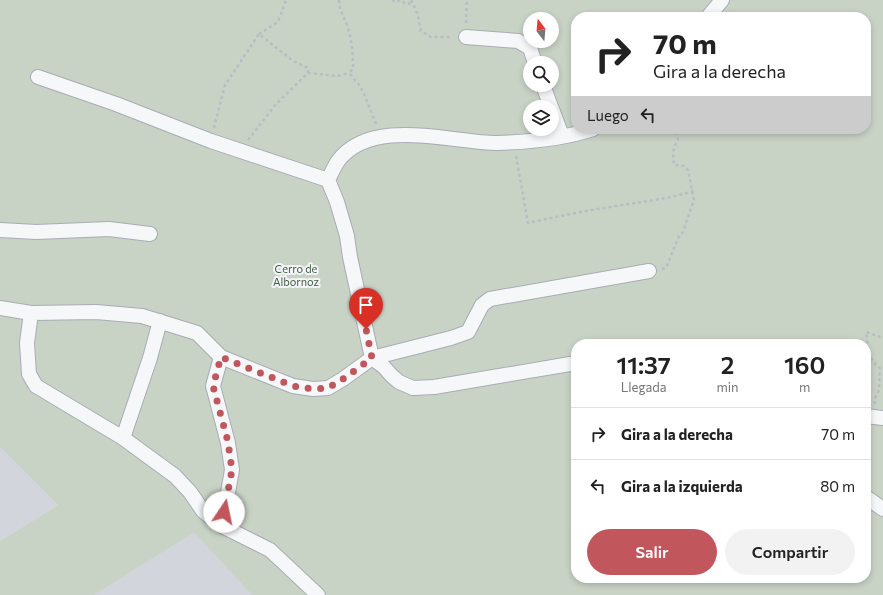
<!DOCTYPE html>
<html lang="es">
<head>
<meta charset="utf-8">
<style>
	body { margin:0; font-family:Commissioner,sans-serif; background:#f2f2f2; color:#222; height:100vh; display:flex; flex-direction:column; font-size:15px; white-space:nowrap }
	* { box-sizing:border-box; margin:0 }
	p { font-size:13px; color:#767676 }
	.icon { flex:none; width:22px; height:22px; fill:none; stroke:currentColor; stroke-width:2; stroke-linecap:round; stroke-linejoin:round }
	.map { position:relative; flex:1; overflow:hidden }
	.drawer { position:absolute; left:571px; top:339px; width:300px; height:244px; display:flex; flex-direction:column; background:#fff; border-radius:16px; box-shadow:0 2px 6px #0003 }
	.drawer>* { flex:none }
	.hud { position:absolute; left:571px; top:12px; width:300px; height:122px; border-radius:16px; box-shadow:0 2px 6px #0003; background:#fff; color:#222; overflow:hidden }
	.needle { width:26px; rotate:344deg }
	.controls { position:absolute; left:523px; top:12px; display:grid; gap:8px }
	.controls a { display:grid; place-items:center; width:36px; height:36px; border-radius:50%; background:#fff; box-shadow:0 2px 6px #0003; font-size:20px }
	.pin { position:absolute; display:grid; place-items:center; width:34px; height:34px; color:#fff; margin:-41px -17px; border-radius:50% 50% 50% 0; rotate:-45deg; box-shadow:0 0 4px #0007 }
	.pin .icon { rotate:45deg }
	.me { position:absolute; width:44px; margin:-22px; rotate:11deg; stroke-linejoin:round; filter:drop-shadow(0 0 3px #0008) }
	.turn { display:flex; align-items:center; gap:14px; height:84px; padding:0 16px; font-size:18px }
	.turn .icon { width:52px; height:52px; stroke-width:2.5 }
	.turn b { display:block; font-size:28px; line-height:34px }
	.then { display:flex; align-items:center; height:38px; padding:0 16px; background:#0003; gap:8px; font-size:15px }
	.eta { display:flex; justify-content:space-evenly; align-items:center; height:68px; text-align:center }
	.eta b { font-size:24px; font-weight:600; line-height:28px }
	.cta { display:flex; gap:8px; margin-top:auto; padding:8px 16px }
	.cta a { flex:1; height:46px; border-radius:24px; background:#c1575c; color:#fff; font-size:16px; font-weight:600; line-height:46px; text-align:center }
	.cta a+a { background:#f2f2f2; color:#222 }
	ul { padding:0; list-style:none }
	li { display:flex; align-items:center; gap:12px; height:52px; padding:0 16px; border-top:1px solid #e0e0e0 }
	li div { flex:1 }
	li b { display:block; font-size:15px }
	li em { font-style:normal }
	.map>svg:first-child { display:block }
	.built { fill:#d2d5dc }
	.green { fill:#c8d3c6; fill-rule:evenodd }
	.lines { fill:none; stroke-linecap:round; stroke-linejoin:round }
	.minor-casing { stroke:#a9acb4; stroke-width:16 }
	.path { stroke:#babcc2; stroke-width:2.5; stroke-dasharray:3 3; stroke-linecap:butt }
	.minor { stroke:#f6f7f9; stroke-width:14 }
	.route { stroke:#c1575c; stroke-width:7; stroke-dasharray:0 12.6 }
	.labels { text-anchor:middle; stroke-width:4; stroke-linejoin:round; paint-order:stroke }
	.park-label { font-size:11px; fill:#3f5b3c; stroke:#f3f5f8 }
</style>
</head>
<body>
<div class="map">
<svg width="883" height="595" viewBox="0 0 883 595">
	<rect width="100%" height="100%" fill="#e4e6ea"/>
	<!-- built -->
	<path class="built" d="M0,447L58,505L0,541Z
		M194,531L252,595H94Z"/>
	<!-- green -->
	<path class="green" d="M0,0H883V595H252L194,532L94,595H0V541L58,505L0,447ZM576,17H866V129H576ZM530,19H552V41H530ZM530,63H552V85H530ZM530,107H552V129H530ZM576,344H866V578H576Z"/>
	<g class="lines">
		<!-- minor casing -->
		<g class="minor-casing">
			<path id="minor" d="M708,17L722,0
				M466,37L518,41L530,48L535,63
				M38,77L116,104L211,141L328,180
				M543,85L551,107
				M552,109L562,136
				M0,230L36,232L109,229L150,234
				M0,308L31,313L96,312L142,316L197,333L221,357L293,386L313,389L328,388L343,379L372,358L451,338L468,332L482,305L490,299L649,271
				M31,313L27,343L29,374L36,386L123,438L175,476L190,492L203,511L222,526L270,550L318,595
				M221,357L213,386L228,443L232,470L222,526
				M576,363L434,387L413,388L399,382L391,375L384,367L372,358L350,257L347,236L337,202L328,180C331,174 334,167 338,161C372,116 452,143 497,143C529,142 563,139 593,129
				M866,416L883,418
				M123,438L150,358L160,321
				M866,497L883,509"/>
		</g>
		<!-- path -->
		<path class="path" d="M339,0C339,10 345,18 348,28C352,41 353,55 353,69L349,73L360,86L365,96L376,124
			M392,0L396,2L400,0L406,4L413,3
			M411,0C417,10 419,20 421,31L431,37H452
			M466,23L467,0
			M259,34L278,22L286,0
			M214,128L225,85L259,34L293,61L308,68V73
			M248,140L276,104L308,73L337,76L349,73
			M516,156L528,223C556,217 583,211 610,207C638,202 666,200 693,191
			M662,269L666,268L679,236L683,232L694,200L688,170L684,166L674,165C673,155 672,149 678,140L676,129
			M875,404L874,400L879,390L880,368C866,358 869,348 866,332L883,338"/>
		<!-- minor -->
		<use href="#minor" class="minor"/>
	</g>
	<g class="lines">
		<!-- route -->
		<path class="route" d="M224,512L232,470L228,442L213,386L221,357L293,386L313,389L328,388L343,379L372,358L366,329"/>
	</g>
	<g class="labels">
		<!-- park labels -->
		<g class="park-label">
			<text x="296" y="273">Cerro de<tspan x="296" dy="13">Albornoz</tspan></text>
		</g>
	</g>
</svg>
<div class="controls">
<a><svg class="needle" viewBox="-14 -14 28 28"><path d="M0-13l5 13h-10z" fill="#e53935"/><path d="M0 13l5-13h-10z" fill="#767676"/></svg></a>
<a><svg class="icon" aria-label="search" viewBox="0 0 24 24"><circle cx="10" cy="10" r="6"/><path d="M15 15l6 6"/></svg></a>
<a><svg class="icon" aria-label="layers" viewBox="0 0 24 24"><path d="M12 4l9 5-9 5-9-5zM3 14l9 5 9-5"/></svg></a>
</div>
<div class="pin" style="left:366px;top:329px;background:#d93025"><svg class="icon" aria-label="arrive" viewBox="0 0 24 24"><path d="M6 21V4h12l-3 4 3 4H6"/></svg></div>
<svg class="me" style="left:224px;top:512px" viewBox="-20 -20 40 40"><circle r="19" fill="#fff"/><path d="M0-13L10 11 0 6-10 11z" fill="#c1575c"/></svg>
<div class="hud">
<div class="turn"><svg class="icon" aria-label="right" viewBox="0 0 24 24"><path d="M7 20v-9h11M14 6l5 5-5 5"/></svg><div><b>70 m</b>Gira a la derecha</div></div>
<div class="then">Luego<svg class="icon" aria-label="left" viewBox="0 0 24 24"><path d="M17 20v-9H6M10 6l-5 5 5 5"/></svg></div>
</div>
<section class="drawer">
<div class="eta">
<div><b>11:37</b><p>Llegada</p></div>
<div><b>2</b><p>min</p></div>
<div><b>160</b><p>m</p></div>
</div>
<ul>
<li><svg class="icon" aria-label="right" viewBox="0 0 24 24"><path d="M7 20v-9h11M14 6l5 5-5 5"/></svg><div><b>Gira a la derecha</b></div><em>70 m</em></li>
<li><svg class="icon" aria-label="left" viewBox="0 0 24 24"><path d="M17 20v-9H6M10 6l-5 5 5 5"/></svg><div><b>Gira a la izquierda</b></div><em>80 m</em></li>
</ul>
<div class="cta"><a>Salir</a><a>Compartir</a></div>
</section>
</div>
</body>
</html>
